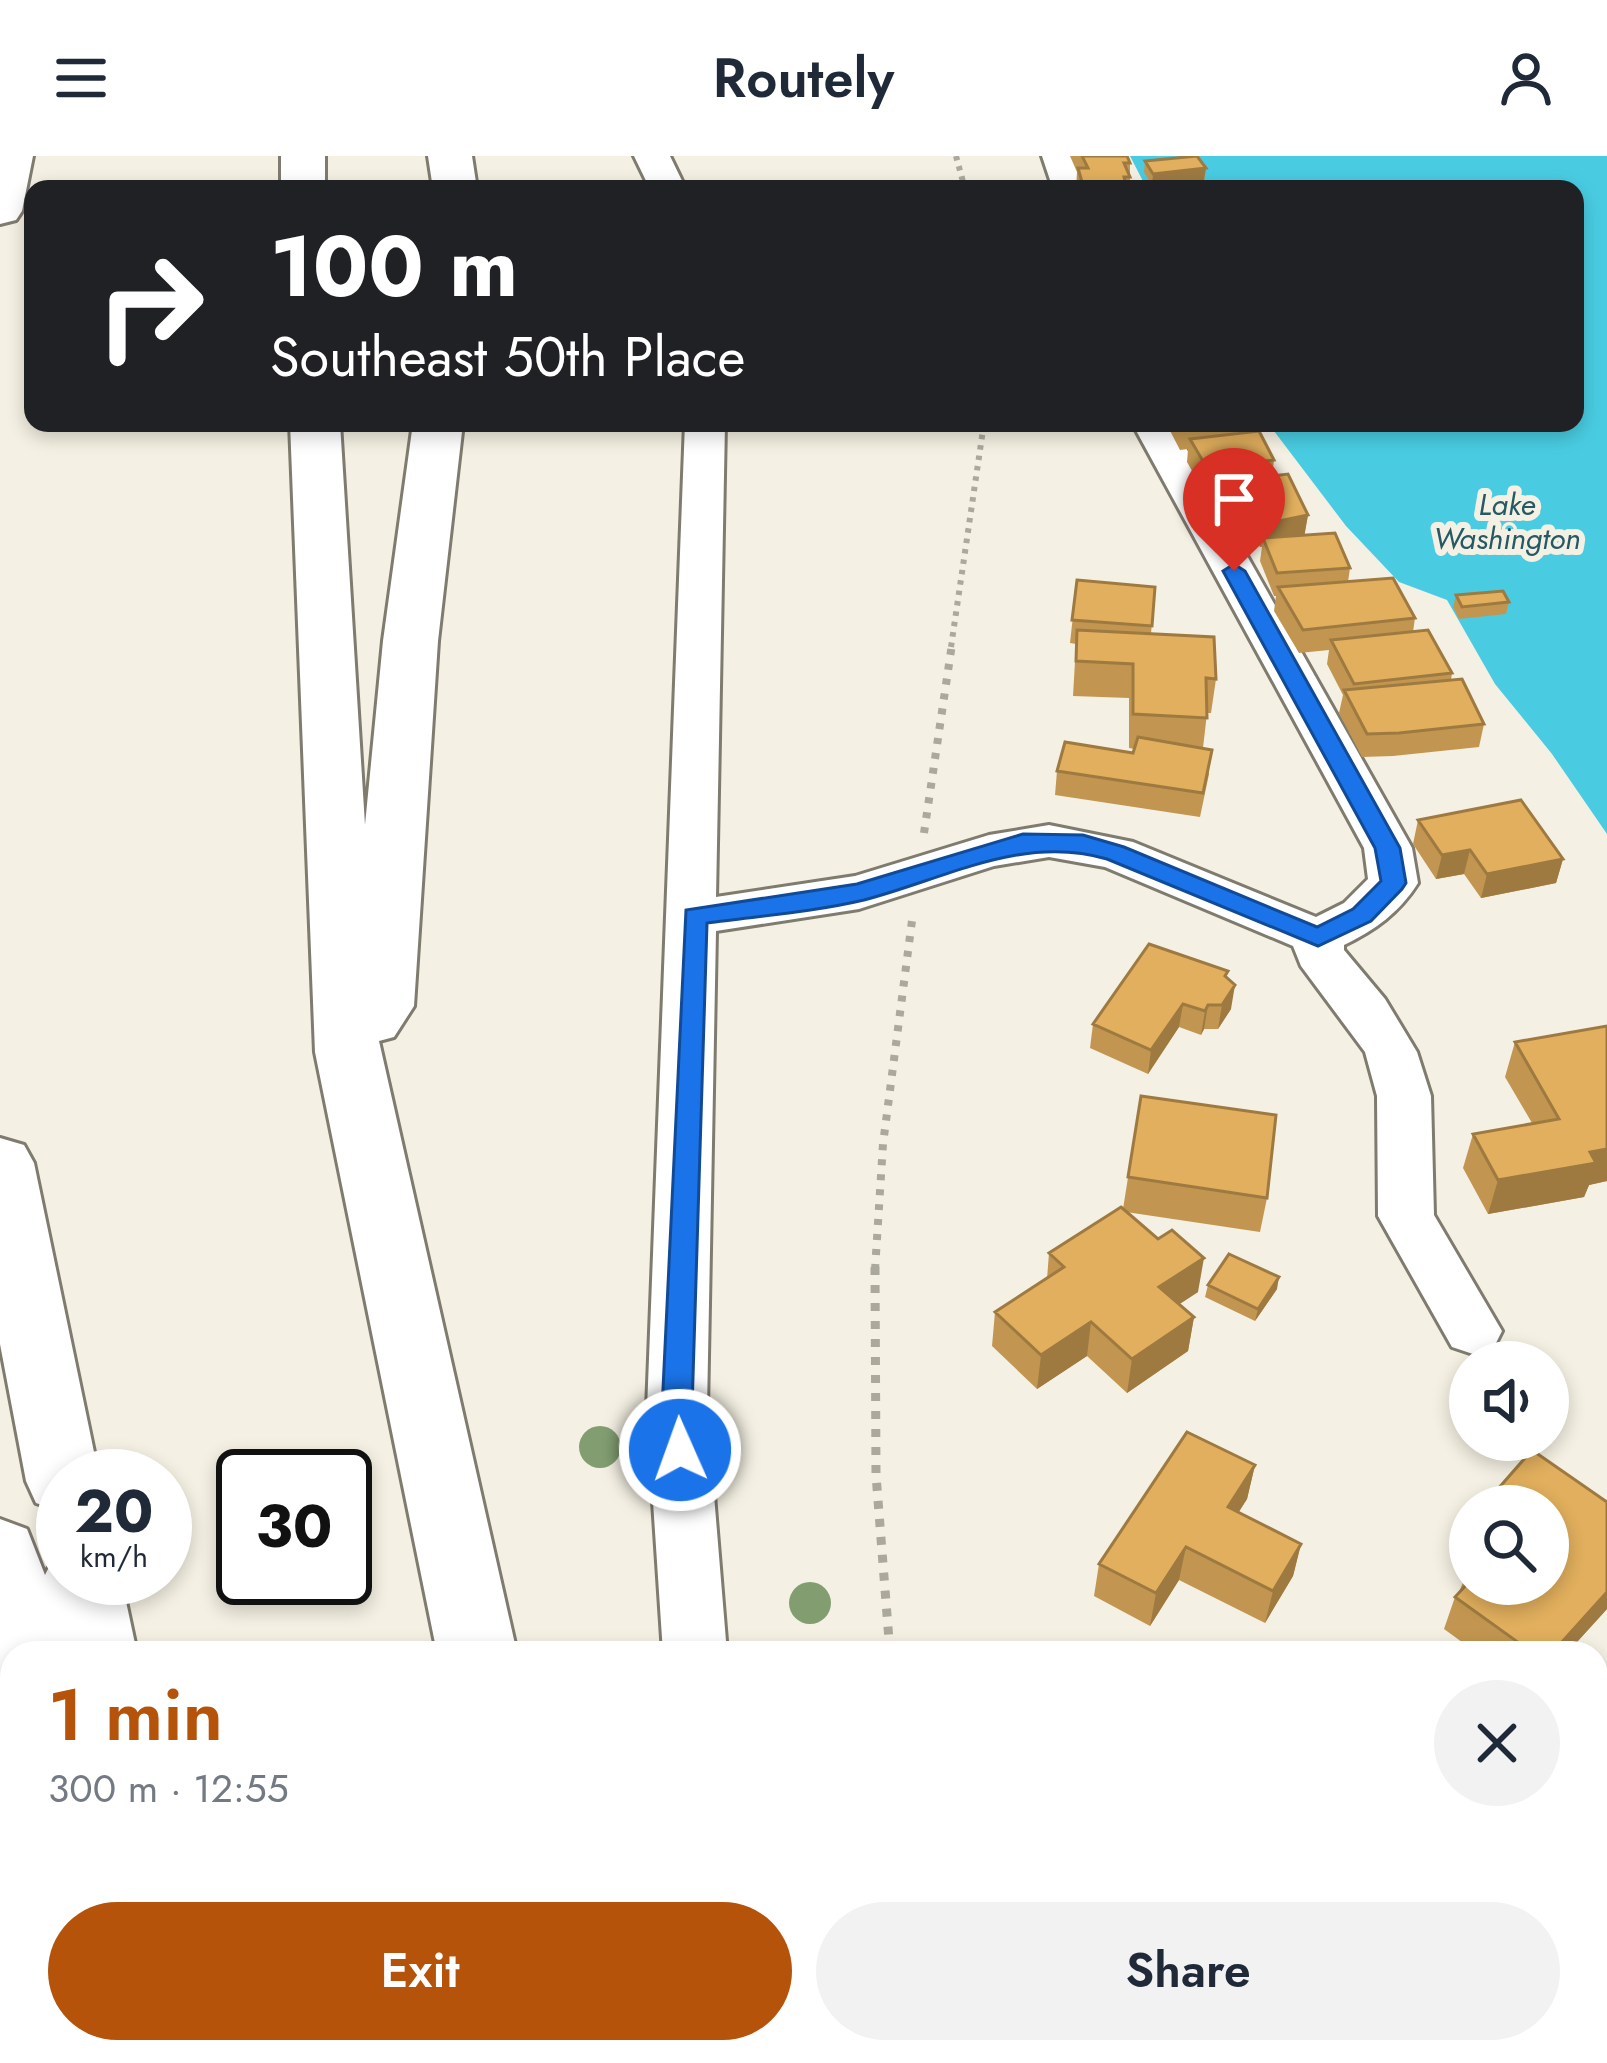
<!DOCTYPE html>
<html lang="en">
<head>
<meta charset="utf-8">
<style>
	body { margin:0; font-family:Jost,sans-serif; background:#f2f2f3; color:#1f2937; height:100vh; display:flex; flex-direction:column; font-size:45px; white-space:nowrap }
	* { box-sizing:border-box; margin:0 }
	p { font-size:39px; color:#747a83 }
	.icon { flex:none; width:66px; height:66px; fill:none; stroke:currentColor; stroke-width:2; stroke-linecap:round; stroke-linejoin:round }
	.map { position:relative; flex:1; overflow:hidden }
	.drawer { position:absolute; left:0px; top:1485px; width:1608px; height:423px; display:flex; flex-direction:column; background:#fff; border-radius:36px 36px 0 0; box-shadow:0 6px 18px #0003 }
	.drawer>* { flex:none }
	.guide { position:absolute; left:24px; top:24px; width:1560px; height:252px; border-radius:24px; box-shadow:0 6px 18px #0003; background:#202124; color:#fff; overflow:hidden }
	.buttons { position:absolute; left:1449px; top:1185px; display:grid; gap:24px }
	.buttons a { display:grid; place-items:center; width:120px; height:120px; border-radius:50%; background:#fff; box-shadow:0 6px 18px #0003; font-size:60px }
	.speed { position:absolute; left:36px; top:1293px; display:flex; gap:24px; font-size:60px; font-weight:700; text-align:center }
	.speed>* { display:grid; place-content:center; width:156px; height:156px; border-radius:50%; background:#fff; box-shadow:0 6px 18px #0003; line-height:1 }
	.speed small { font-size:30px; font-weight:400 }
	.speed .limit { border:6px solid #111; border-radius:18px; background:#fff; color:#111 }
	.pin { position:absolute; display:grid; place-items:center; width:102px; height:102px; color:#fff; margin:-123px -51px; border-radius:50% 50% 50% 0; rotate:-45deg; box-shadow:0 0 12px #0007 }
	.pin .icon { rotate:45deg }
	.me { position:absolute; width:132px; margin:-66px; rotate:358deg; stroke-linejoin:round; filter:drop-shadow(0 0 9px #0008) }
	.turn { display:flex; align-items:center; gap:42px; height:252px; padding:0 48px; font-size:54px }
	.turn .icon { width:156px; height:156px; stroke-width:2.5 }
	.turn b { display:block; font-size:84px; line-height:102px }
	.round { display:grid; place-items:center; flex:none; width:126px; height:126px; border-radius:63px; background:#f2f2f3 }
	.summary { display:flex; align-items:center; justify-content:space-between; height:204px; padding:0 48px }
	h1 { font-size:72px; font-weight:600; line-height:90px; color:#b45309 }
	.action { display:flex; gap:24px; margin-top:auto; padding:24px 48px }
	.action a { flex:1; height:138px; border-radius:72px; background:#b45309; color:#fff; font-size:48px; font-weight:600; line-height:138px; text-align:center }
	.action a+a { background:#f2f2f3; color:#1f2937 }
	header { display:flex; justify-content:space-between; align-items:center; height:156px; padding:0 48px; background:#fff; font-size:54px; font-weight:600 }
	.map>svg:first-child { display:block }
	.water { fill:#49cce2 }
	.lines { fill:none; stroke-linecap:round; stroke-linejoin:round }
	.minor-casing { stroke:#7f7b6f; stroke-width:6 }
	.motorway-casing { stroke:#7f7b6f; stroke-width:6 }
	.path-far2 { stroke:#aba89d; stroke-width:6; stroke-dasharray:4.5 6; stroke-linecap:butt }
	.path-far1 { stroke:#aba89d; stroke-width:8; stroke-dasharray:6 9; stroke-linecap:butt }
	.path { stroke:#aba89d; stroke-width:9; stroke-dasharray:8 10; stroke-linecap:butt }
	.minor { fill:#fff; fill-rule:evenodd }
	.motorway { fill:#fff; fill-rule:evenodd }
	.tree { fill:#829e71 }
	.wall { fill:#c29650 }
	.shaded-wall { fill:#9e7a41 }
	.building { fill:#e1af5d; stroke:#9e7a41; stroke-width:3 }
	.route { fill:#1a73e8; stroke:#114b97; stroke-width:3 }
	.labels { text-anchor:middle; stroke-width:12; stroke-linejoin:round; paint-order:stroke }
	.far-water-label { font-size:30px; font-style:italic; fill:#245a64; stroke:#f4f0e3 }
</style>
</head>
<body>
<header><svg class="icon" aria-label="menu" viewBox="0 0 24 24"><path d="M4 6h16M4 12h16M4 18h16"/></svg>Routely<svg class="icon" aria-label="person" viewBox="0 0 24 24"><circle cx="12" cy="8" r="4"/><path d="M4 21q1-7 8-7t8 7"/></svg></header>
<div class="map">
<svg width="1607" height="1907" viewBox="0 0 1607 1907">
	<rect width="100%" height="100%" fill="#f4f0e3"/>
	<!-- water -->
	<path class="water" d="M1130,0H1607V678L1552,598L1495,528L1447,444L1399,426L1346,370L1268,267H1575V33H1147Z"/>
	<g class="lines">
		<!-- minor casing -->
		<g class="minor-casing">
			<path id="minor" d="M634,0H670L686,33H650Z
				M1042,0H1078L1089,33H1053Z
				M685,267H725L716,741L855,720L989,679L1049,669L1133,686L1316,761L1344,747L1368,723L1364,692L1132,267H1172L1412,692L1418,727C1399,757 1375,774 1344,789V794L1385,843L1417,896L1431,940L1434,1059L1502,1175L1494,1191L1473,1198L1452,1191L1378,1060L1377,940L1365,896L1301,810L1293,790L1105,711L1049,701L994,710L859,753L716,775L707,1254L727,1497H663L647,1254Z
				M740,1896H812L815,1907H743Z"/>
		</g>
		<!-- motorway casing -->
		<g class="motorway-casing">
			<path id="motorway" d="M0,0H33L22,55L16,64L0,68Z
				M281,0H325V33H281Z
				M428,0H472L477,33H433Z
				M290,267H340L365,669L383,485L413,267H463L438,485L414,850L394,881L379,885L517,1497H437L315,896Z
				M0,982L24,989L34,1007L99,1320H63V1356L36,1347L26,1325L0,1188Z
				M0,1363L27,1373L45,1419L55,1399L63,1396V1422H121L137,1497H12V1526L0,1522Z
				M43,1896H204L205,1907H45Z
				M528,1896H616L618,1907H530Z"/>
		</g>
		<!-- path-far2 -->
		<path class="path-far2" d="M956,0L965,33
			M951,491L984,267"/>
		<!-- path-far1 -->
		<path class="path-far1" d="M924,677L952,488
			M875,1114L883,988L913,757"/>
		<!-- path -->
		<path class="path" d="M875,1111L876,1319L890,1497
			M964,1896L967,1907"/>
		<!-- minor -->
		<use href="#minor" class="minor"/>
		<!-- motorway -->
		<use href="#motorway" class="motorway"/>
	</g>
	<!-- trees -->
	<g class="tree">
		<circle cx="600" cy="1291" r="21"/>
		<circle cx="810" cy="1447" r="21"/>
	</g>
	<!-- wall -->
	<path class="wall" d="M1070,0H1127L1130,7V29L1153,33H1076L1077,16Z
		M1145,5L1206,12L1204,24L1152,29L1144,16Z
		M1166,267H1237L1236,278L1274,304L1272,320L1308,359L1304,379L1350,412L1348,426L1415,462L1413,476L1452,517L1451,524L1484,568L1479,591L1393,600L1362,601L1339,557L1343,539L1327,508L1329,494L1299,497L1274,455L1276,440H1274L1260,405L1262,391H1260L1244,363L1221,366L1187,306L1188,293L1180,294Z
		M1077,424L1155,431L1151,478L1216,523L1211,557H1207L1203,592L1209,618L1200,661L1055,639L1057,615L1133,597L1135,593L1129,592V542L1073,540L1076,488L1070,487Z
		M1456,439L1509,446L1506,458L1459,463L1453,451Z
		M1418,664L1563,703L1556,727L1481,742L1464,718L1436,723L1413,688Z
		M1227,822L1231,853L1218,873H1204L1201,879L1179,871L1148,918L1090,892L1093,868Z
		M1607,870V1025L1589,1029L1584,1041L1488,1058L1463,1012L1473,978L1532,967L1505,921L1515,886Z
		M1141,940L1267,1042L1260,1076L1126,1056L1198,1136L1179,1148L1194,1161L1188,1195L1127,1237L1087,1200L1037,1233L992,1190L995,1156L1047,1123L1049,1097L1123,1053Z
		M1208,1129L1277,1133L1255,1165L1205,1141Z
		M1255,1309L1247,1343L1238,1357L1301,1388L1293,1420L1265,1467L1179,1424L1150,1470L1094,1440L1099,1408Z
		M1607,1346V1453L1567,1497H1477L1444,1473L1455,1441L1459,1436L1470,1409V1428Z
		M1470,1365V1408L1458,1399Z
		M1607,1593V1802L1596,1811V1594Z"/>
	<!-- shaded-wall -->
	<path class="shaded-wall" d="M1206,12L1204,24L1152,29L1153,18Z
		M1248,340L1244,363L1221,366L1225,343Z
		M1308,359L1304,382H1263L1260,391L1264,368Z
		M1470,694L1464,718L1436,723L1442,699Z
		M1563,703L1556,727L1481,742L1487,718Z
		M1235,829L1231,853L1218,873L1222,849Z
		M1183,848L1179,871L1148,918L1151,894Z
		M1208,849L1204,873L1201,879L1205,855Z
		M1607,993V1025L1589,1029L1584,1041L1488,1058L1498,1024L1590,996Z
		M1204,1102L1198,1136L1154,1165L1159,1131Z
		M1279,1121L1277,1133L1255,1165L1258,1153Z
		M1194,1161L1188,1195L1127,1237L1132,1203Z
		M1091,1166L1087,1200L1037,1233L1041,1199Z
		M1255,1309L1247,1343L1221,1384L1228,1351Z
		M1301,1388L1293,1420L1265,1467L1273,1435Z
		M1186,1391L1179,1424L1150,1470L1156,1437Z
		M1607,1436V1453L1567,1497H1552Z
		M1607,1791V1802L1596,1811V1800Z"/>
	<!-- building -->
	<path class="building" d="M1082,0H1127L1130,7H1124L1130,21H1124L1126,29L1151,28L1153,33H1084L1078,12H1088Z
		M1197,0L1206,12L1153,18L1145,5Z
		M1181,267H1237V268L1183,271Z
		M1259,275L1274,304L1239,308L1246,323L1288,318L1308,359L1264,368L1248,340L1225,343L1190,283Z
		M1335,377L1350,412L1277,417L1263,382Z
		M1393,422L1415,462L1303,474L1278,431Z
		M1077,424L1155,431L1152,470L1072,464Z
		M1503,435L1509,446L1462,451L1456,439Z
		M1077,474L1214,481L1216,523L1206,522L1207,562L1133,558V508L1076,505Z
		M1428,474L1452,517L1354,528L1331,484Z
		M1462,523L1484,568L1399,577L1367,578L1344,534Z
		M1138,581L1212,594L1203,637L1057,615L1065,586L1133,597Z
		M1521,644L1563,703L1487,718L1470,694L1442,699L1418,664Z
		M1149,788L1228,815L1225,820L1235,829L1222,849H1208L1205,855L1183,848L1151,894L1093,868Z
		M1607,870V993L1590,996L1596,1007L1498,1024L1473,978L1559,963L1515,886Z
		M1141,940L1276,959L1267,1042L1128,1021Z
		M1121,1051L1158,1083L1172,1074L1204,1102L1159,1131L1194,1161L1132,1203L1091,1166L1041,1199L995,1156L1064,1111L1049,1097Z
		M1229,1098L1279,1121L1258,1153L1208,1129Z
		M1187,1276L1255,1309L1228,1351L1301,1388L1273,1435L1186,1391L1156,1437L1099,1408Z
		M1532,1294L1607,1346V1436L1552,1497H1533L1455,1441L1470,1425V1428H1548V1350H1483Z
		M1607,1593V1734L1596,1692V1594Z
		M1596,1760L1607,1771V1791L1596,1800Z
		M1393,1896H1496L1504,1907H1375L1374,1905Z"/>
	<!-- route -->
	<path class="route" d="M1234,408L1245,415L1400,692L1406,727L1402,733L1371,765L1318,790L1107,703C1022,678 945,723 864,744C813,756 758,760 707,767L692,1254L695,1294L691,1303L680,1307L669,1303L662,1254L686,754L857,728L1023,678L1083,679L1124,691L1317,771L1353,753L1381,725L1375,692L1223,415Z"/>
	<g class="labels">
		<!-- far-water labels -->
		<g class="far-water-label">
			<text x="1507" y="359">Lake<tspan x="1507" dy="34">Washington</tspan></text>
		</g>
	</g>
</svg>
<div class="buttons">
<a><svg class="icon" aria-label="sound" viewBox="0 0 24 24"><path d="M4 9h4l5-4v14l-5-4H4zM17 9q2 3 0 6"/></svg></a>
<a><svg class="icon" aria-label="search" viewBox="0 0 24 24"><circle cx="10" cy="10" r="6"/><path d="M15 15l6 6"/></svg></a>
</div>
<div class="speed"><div>20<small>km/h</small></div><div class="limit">30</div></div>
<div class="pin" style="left:1234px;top:415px;background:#d93025"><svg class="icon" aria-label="arrive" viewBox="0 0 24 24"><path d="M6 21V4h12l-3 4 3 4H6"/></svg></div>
<svg class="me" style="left:680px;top:1294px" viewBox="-20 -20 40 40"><circle r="17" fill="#1a73e8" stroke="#fff" stroke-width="3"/><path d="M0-11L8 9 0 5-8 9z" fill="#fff"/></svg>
<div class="guide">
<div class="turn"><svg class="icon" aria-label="right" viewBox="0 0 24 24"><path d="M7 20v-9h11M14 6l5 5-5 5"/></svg><div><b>100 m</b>Southeast 50th Place</div></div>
</div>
<section class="drawer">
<div class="summary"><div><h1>1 min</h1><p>300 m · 12:55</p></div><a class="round"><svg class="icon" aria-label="close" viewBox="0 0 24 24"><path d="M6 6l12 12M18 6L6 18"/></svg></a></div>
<div class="action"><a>Exit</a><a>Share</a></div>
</section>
</div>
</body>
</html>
